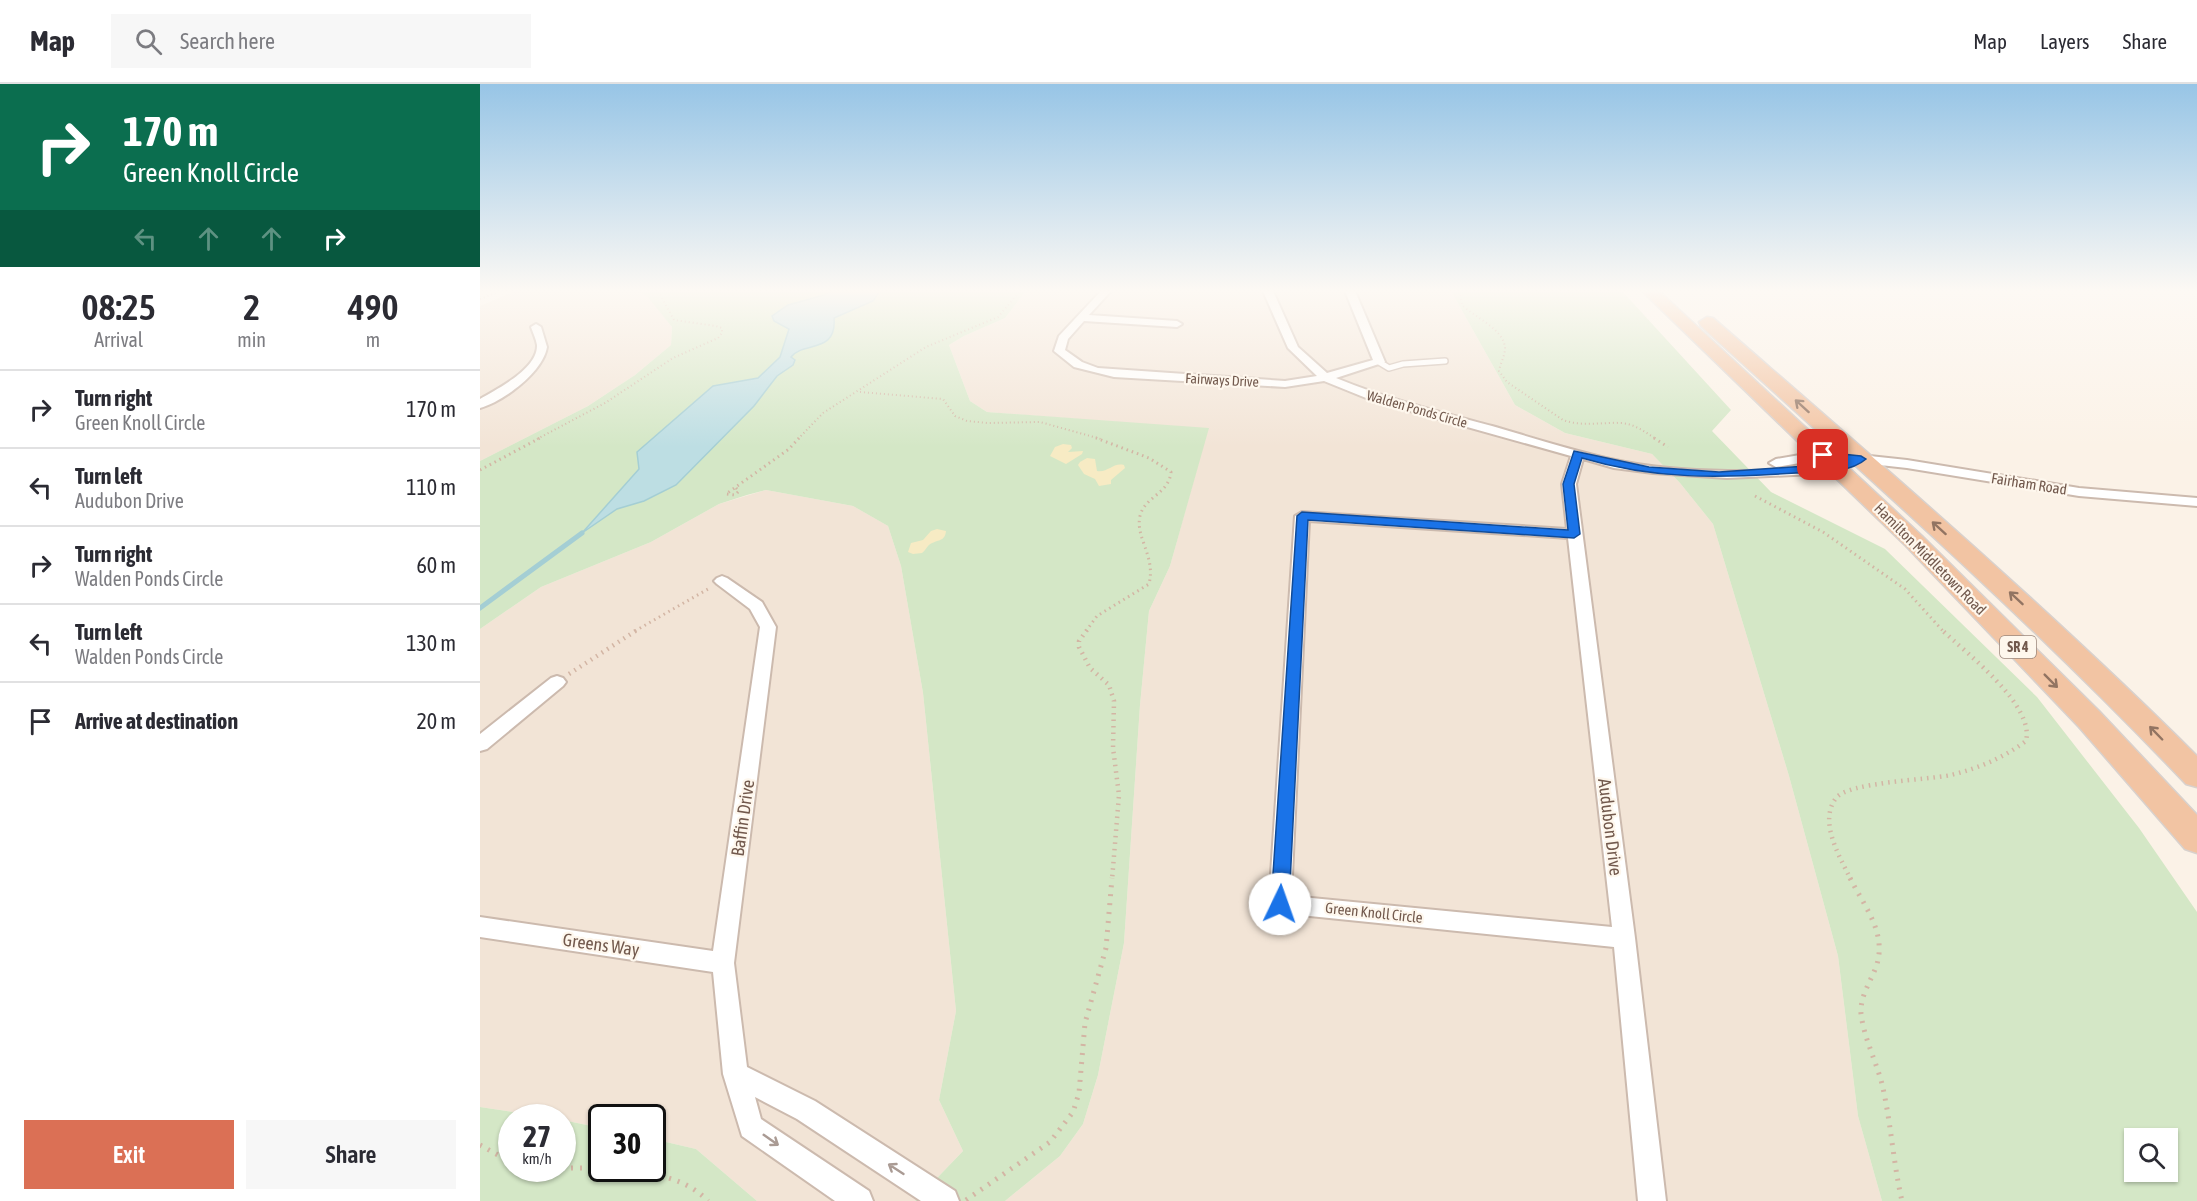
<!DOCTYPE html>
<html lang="en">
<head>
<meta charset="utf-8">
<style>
	body { margin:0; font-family:"Asap Condensed",sans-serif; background:#f7f7f7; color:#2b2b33; height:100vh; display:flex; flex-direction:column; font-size:22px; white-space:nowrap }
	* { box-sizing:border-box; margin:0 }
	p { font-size:20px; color:#7c7c81 }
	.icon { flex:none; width:33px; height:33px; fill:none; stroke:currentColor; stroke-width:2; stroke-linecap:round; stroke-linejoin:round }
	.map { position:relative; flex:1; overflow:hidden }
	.details { display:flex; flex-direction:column; background:#fff; width:480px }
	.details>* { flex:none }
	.guide { background:#0b6e4f; color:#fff; overflow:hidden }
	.buttons { position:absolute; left:1644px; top:1044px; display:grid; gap:12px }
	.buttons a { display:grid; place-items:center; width:54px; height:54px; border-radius:0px; background:#fff; box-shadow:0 2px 4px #0004; font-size:30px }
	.speed { position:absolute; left:18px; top:1020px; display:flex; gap:12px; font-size:30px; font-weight:700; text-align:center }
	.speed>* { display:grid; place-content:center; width:78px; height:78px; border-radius:50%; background:#fff; box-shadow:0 2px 4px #0004; line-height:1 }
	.speed small { font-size:15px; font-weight:400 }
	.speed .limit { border:3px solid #111; border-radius:9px; background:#fff; color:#111 }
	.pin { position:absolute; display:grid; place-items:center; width:51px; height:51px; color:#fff; margin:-26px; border-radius:12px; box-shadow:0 3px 9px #0006 }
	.me { position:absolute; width:66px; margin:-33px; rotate:3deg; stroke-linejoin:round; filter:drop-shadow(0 0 4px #0008) }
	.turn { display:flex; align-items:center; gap:21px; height:126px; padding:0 24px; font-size:27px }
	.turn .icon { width:78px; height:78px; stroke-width:2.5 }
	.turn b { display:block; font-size:42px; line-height:51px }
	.lanes { display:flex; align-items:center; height:57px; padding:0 24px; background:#0003; justify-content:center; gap:30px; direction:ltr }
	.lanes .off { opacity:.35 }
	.eta { display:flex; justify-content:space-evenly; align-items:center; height:102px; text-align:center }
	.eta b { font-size:36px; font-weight:600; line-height:42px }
	.cta { display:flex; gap:12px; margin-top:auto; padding:12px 24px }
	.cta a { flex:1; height:69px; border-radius:0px; background:#db7055; color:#fff; font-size:24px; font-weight:600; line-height:69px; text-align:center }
	.cta a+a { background:#f7f7f7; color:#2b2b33 }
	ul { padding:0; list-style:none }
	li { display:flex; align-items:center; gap:18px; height:78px; padding:0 24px; border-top:2px solid #e1e1e2 }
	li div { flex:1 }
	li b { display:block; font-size:22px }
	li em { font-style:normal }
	header { display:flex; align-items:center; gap:36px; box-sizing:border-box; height:84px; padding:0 30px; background:#fff; border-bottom:2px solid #e1e1e2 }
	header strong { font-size:28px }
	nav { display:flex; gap:33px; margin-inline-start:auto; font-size:21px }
	.search { width:420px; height:54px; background:#f7f7f7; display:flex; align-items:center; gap:15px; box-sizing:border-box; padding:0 21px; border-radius:0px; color:#7c7c81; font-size:22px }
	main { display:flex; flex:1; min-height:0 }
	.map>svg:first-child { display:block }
	.residential { fill:#f2e4d6 }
	.green { fill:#d4e7c6; fill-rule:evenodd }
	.sand { fill:#f7ebc4 }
	.water { fill:#bddee3; stroke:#a4ced4; stroke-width:1.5 }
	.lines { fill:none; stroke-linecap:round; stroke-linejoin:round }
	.stream { stroke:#a4ced4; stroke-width:5 }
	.service-casing { stroke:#ccbaae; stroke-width:8 }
	.minor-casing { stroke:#ccbaae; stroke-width:4 }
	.trunk-casing { stroke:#d8d1cd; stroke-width:3 }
	.path-far3 { stroke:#d3b5a4; stroke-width:2; stroke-dasharray:1 3; stroke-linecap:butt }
	.path-far2 { stroke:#d3b5a4; stroke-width:3; stroke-dasharray:1.5 4; stroke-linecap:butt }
	.path-far1 { stroke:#d3b5a4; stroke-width:4.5; stroke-dasharray:1.5 5; stroke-linecap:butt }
	.path { stroke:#d3b5a4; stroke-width:5; stroke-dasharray:2 7; stroke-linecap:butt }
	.service { stroke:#fff; stroke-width:5 }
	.minor { fill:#fff; fill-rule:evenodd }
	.trunk { fill:#f2c4a3; fill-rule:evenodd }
	.oneway { stroke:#927462 }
	.oneway2 { stroke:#aa9b94 }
	.route { fill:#1a73e8; stroke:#114b97; stroke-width:1.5 }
	.labels { text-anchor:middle; stroke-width:4.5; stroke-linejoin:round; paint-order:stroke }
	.far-street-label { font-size:14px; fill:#72594d; stroke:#fef7ed }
	.shield { fill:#fef7ed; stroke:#9c887d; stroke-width:1.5 }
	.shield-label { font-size:14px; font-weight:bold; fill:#72594d }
	.street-label { font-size:15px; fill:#72594d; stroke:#fef7ed }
	.near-street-label { font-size:18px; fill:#72594d; stroke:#fef7ed }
</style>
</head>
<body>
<header>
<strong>Map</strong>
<div class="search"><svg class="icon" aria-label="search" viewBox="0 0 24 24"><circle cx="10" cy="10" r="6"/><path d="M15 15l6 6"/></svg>Search here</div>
<nav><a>Map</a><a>Layers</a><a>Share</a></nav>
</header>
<main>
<section class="details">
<div class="guide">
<div class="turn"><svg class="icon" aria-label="right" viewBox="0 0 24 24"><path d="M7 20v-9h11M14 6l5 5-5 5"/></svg><div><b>170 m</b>Green Knoll Circle</div></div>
<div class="lanes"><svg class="icon off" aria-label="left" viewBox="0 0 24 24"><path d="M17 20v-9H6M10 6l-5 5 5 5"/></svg><svg class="icon off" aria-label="ahead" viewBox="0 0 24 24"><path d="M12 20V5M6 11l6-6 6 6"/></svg><svg class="icon off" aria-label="ahead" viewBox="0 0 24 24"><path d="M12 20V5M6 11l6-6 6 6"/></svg><svg class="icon" aria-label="right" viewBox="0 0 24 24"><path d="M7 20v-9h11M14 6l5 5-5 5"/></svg></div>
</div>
<div class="eta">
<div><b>08:25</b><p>Arrival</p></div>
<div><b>2</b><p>min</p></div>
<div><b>490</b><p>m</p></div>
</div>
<ul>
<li><svg class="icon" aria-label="right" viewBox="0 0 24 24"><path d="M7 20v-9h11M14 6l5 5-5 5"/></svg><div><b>Turn right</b><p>Green Knoll Circle</p></div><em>170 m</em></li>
<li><svg class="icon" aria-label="left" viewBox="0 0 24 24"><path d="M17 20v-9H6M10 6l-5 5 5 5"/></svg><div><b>Turn left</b><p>Audubon Drive</p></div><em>110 m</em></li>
<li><svg class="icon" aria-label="right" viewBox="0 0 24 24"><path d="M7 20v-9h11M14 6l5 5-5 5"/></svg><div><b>Turn right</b><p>Walden Ponds Circle</p></div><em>60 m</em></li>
<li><svg class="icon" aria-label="left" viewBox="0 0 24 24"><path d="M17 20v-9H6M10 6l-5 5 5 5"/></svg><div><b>Turn left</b><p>Walden Ponds Circle</p></div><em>130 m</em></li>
<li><svg class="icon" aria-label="arrive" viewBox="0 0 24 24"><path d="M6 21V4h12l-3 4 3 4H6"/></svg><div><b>Arrive at destination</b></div><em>20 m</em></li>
</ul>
<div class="cta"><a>Exit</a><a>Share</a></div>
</section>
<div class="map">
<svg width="1717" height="1117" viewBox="0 0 1717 1117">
	<rect width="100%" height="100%" fill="#fbf2e7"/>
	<!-- residential -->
	<path class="residential" d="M35,207H157L166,210L192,243L191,261L155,291L108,322L0,377V222Z
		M546,207H971L1035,321L1085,349L1172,370L1200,399L1233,440L1309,692L1358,872L1378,1032L1402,1117H525L580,1072L603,1040L618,991L644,859L660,621L669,527L690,482L728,345L507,328L490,317L469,261L484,252L525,234Z
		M286,406L373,422L408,442L421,482L443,609L476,927L459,1016L483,1067L435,1117H277L216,1065L173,1055L172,1034H122L121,1044L83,1036L82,1034L67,1033L0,1023V545L61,503L171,458L239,420Z"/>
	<!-- green -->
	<path class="green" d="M157,207H546L525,234L484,252L469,261L490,317L507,328L729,344L690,482L669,527L660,621L644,859L618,991L603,1040L580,1072L525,1117H435L483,1067L459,1016L476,927L443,609L421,482L408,442L373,422L286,406L267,411L239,420L171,458L61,503L0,545V377L108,322L155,291L191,261L192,243L166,211Z
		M971,207H1142L1251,326L1232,347L1291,408L1405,465L1557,613L1659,744L1717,828V1117H1402L1378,1032L1358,872L1309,692L1233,440L1200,399L1172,370L1085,349L1035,321ZM1654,1054H1688V1088H1654Z
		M0,1023L67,1033L32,1034V1084H82L83,1036L121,1044L122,1084H172L173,1055L216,1065L277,1117H0Z"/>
	<!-- sand -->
	<path class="sand" d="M583,360L591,361L592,364L588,368L603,367L602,370L586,380L570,372L575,363Z
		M607,374L615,375L617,387C628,389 633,378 644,381L645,384L631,396V400L619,402L615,395L604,390L598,381L600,378Z
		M457,445L466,447C465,459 455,455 448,462C446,464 445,467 442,469L433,470L428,468L431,459L443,456L451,447Z"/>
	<!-- water -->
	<path class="water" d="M351,207H400L393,217L354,234C357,270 323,257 311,273L315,276L313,281L297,292L274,322L196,401L164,417L137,425L102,449L159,385L157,368L233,302L278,294L300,273L309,245L294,237L292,232L308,221L344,211Z"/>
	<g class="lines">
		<!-- stream -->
		<path class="stream" d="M0,524L102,449"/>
		<!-- service casing -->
		<g class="service-casing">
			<path id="service" d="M899,278L909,284L923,280L965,277"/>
		</g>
		<!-- minor casing -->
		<g class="minor-casing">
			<path id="minor" d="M621,207H631L609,231L697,237L702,240L697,243L604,237L588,255L585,266L602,278L618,284L805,297L837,292L808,264L783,207H793L818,263L847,289L893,276L865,207H875L905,278L856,294C907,315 959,328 1012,342C1053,354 1094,367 1135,376C1195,389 1301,392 1361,377L1343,375L1296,383L1289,379L1296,375L1343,367L1427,376L1599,404L1717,414V422L1599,412L1427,384L1382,379L1334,390L1247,394L1173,389L1134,384L1103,375L1096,400L1155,854L1186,1117H1158L1134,863L800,829L792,827L789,820L815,432L822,428L1087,445L1082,400L1091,372L891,316L844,297L805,303L634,293L594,283L574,267L579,252ZM829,437L1088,454L1132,843L811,812Z
				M56,240L61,243L67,263C63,288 24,317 0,324V315C17,305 58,285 57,261C56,255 53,249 51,243Z
				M242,492L247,494L282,518L296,543L254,879L267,983L335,1017L475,1107L479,1117H441L317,1035L275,1013L281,1035L389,1107L393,1117H355L262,1052L243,990L233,888L0,853V833L233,867L280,543L270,525L237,500L234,497L237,494Z
				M77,592L83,594L86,598L83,602L7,665L0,667V650L71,594Z"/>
		</g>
		<!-- trunk casing -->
		<g class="trunk-casing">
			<path id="trunk" d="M1162,207H1179L1442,452L1619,627L1717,731V769L1705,765L1599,643L1426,462Z
				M1227,233L1233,234C1397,377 1562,518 1717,672V703L1706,700C1552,538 1386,391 1221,242L1219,238Z"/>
		</g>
		<!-- path-far3 -->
		<path class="path-far3" d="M980,207L982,221C994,233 1024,245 1025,264C1025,272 1020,280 1019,287L1027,298L1083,336C1102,343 1122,338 1141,339C1155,340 1165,348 1176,355
			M0,215L21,207
			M380,308L463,315L475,332L487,337L508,339L560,338L621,355
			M57,355L125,319L193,274L238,254L242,249V244L236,242L194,236L178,207
			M318,355L343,329L446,263L518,233L540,207"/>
		<!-- path-far2 -->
		<path class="path-far2" d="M1174,354L1188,363
			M0,386L60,354
			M256,404L259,407L255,411L246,410L309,365L319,354
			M1275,412L1343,448L1425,505L1463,547
			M155,547L228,505
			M606,547L617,532L669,500C676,472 655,454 660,432C665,412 689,410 691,388L669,374L616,354"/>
		<!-- path-far1 -->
		<path class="path-far1" d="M607,546L599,557V563L610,584L629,601L634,617L633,664L639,711L632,796
			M89,590L157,546
			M1371,796C1360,773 1338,738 1356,714C1368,698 1448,696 1471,691C1499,684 1523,674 1546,657C1555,621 1486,569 1462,546"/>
		<!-- path -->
		<path class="path" d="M1370,794C1384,822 1408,850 1396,883C1390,899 1380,912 1381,930C1384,954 1396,977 1402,1000C1411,1038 1413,1078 1422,1117
			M0,1061L18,1071L32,1075
			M82,1084H122
			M127,1084C162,1088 202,1090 228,1117
			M486,1116L570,1058L593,1028L599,1009L605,939L626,864L632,794"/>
		<!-- service -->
		<use href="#service" class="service"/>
		<!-- minor -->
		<use href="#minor" class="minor"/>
		<!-- trunk -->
		<use href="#trunk" class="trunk"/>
	</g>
	<!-- one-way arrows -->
	<defs><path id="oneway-shaft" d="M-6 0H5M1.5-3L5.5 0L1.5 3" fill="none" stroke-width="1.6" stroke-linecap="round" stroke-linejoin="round" transform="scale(1.5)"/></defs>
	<g class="oneway">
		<use href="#oneway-shaft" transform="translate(1322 322) rotate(-138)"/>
		<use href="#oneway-shaft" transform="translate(1459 444) rotate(-138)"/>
		<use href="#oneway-shaft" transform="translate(1536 514) rotate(-137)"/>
		<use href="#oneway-shaft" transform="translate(1571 597) rotate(45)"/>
		<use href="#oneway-shaft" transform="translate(1676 649) rotate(-134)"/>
	</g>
	<g class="oneway2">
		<use href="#oneway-shaft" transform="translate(291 1056) rotate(35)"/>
		<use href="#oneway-shaft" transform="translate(416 1085) rotate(-147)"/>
	</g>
	<!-- sky -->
	<linearGradient id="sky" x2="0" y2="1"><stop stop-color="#97c5e6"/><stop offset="0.57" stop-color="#fdf9f4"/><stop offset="1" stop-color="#fdf9f4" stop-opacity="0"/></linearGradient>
	<rect width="1717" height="363" fill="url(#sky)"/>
	<!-- route -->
	<path class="route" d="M1094,367L1169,383L1239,388L1355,380L1366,377L1339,373V369L1343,368L1381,372L1386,375C1369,390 1337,388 1316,389C1240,394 1175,396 1102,374L1094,400L1100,450L1094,454L828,436L809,820L807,825L800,828L794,825L791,820L817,432L822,428L1088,446L1083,400Z"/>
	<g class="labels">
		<!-- far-street labels -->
		<g class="far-street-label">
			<text transform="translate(742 296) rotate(3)" y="5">Fairways Drive</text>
			<text transform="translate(937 325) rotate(16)" y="5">Walden Ponds Circle</text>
		</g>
		<!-- shield labels -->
		<rect class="shield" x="1520" y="552" width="36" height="22" rx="4.5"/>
		<g class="shield-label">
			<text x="1538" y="568">SR 4</text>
		</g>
		<!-- street labels -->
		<g class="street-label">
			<text transform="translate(1549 400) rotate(9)" y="5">Fairham Road</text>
			<text transform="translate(1450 475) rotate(45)" y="5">Hamilton Middletown Road</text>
			<text transform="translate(894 829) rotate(6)" y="5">Green Knoll Circle</text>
		</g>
		<!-- near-street labels -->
		<g class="near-street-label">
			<text transform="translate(263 734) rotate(-82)" y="6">Baffin Drive</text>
			<text transform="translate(1130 743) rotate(83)" y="6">Audubon Drive</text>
			<text transform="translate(121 861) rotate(8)" y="6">Greens Way</text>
		</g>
	</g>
</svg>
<div class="buttons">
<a><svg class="icon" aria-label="search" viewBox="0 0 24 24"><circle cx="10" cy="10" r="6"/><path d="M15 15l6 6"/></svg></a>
</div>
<div class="speed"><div>27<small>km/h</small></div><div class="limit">30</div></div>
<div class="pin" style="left:1343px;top:371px;background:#d93025"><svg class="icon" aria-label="arrive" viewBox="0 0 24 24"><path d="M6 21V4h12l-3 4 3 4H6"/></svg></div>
<svg class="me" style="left:800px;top:820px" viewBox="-20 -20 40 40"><circle r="19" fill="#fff"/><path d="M0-13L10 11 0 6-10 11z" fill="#1a73e8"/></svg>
</div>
</main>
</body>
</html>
